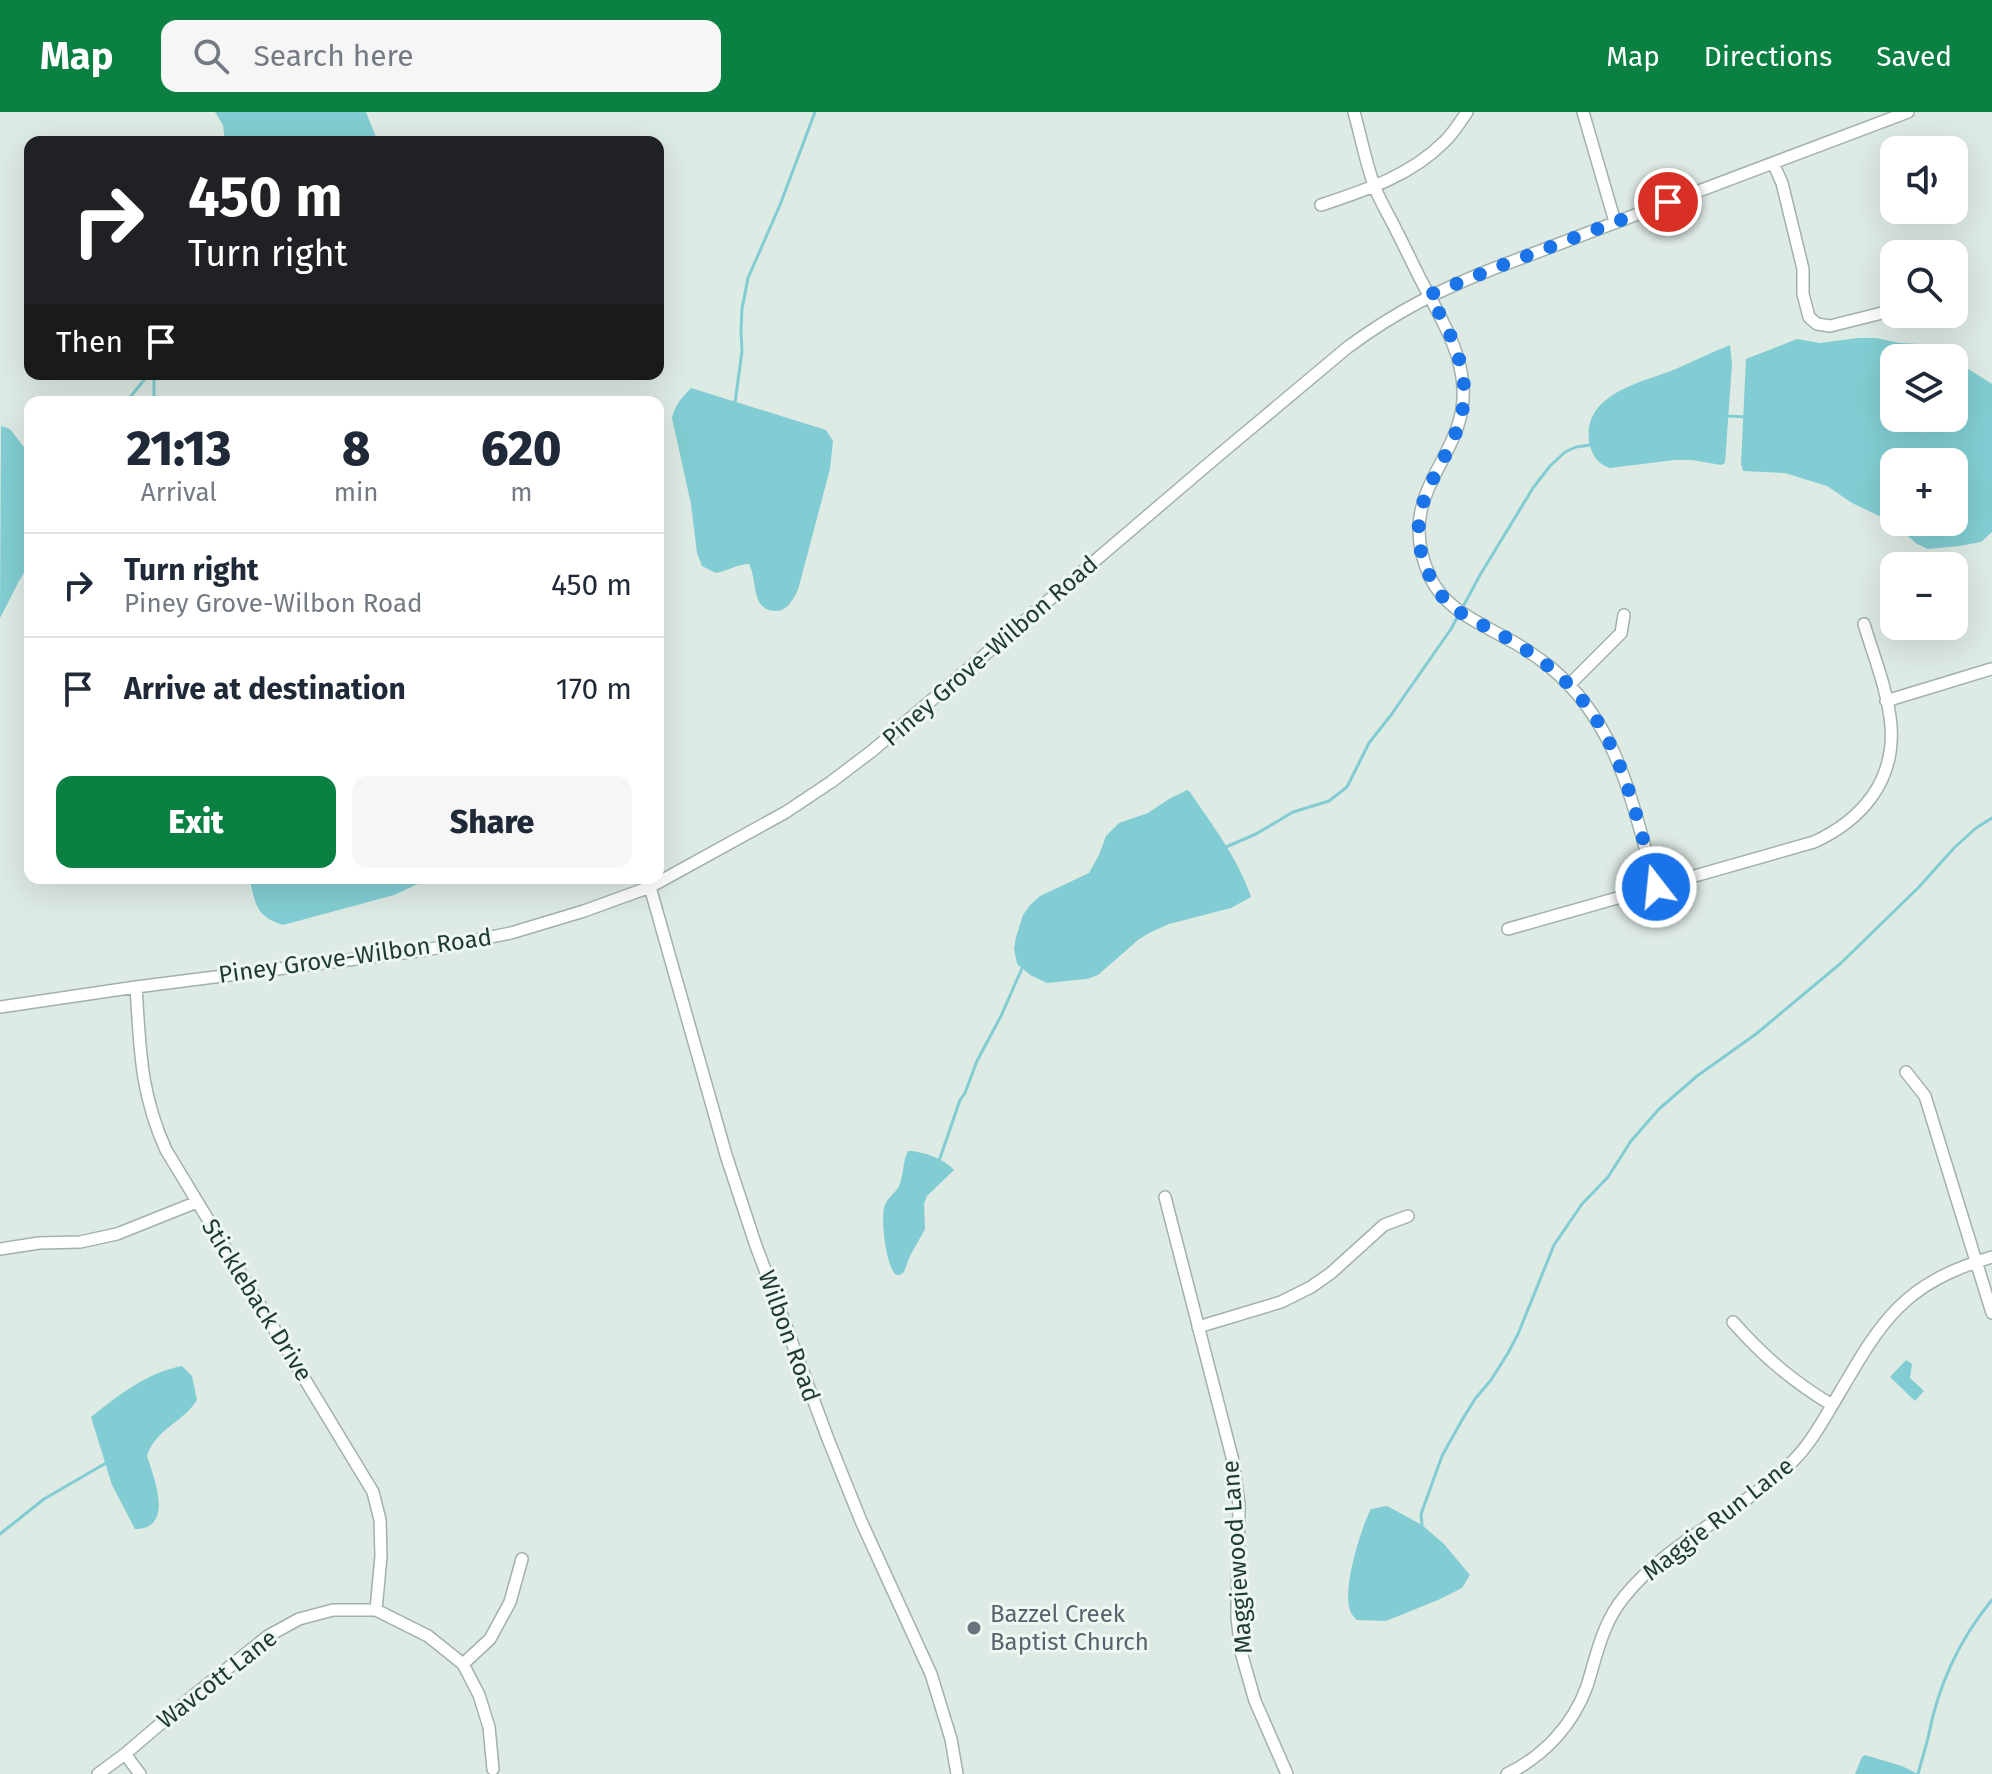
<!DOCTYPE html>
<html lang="en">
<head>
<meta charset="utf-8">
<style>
	body { margin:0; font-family:"Fira Sans",sans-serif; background:#f6f6f7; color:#1f2937; height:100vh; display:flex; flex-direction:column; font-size:30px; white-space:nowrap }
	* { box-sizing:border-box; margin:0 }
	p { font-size:26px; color:#747a83 }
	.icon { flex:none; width:44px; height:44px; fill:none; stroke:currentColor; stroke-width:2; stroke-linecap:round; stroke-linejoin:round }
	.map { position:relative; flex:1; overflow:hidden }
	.panel { position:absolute; left:24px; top:284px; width:640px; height:488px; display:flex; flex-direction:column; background:#fff; border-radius:16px; box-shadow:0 8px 32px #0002 }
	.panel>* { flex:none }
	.banner { position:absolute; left:24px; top:24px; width:640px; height:244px; border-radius:16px; box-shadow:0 8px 32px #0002; background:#202124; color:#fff; overflow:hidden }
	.tools { position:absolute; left:1880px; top:24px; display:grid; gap:16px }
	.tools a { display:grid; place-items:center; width:88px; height:88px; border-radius:16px; background:#fff; box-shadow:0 8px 32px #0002; font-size:40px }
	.pin { position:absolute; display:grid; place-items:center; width:68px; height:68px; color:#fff; margin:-34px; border:4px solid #fff; border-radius:50%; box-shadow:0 2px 8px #0007 }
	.me { position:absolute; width:88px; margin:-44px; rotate:344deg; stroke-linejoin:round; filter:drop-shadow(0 0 6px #0008) }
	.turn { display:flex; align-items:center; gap:28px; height:168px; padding:0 32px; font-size:36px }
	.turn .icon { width:104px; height:104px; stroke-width:2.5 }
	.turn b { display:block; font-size:56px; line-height:68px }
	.then { display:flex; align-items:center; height:76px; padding:0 32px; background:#0003; gap:16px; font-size:30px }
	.eta { display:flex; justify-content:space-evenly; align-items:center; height:136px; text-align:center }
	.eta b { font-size:48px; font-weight:800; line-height:56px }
	.button { display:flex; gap:16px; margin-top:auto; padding:16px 32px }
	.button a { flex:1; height:92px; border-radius:16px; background:#0b8043; color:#fff; font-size:32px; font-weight:800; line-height:92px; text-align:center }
	.button a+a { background:#f6f6f7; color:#1f2937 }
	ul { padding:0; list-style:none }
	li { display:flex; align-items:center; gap:24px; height:104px; padding:0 32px; border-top:2px solid #e0e1e3 }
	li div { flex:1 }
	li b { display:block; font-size:30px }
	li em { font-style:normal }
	header { display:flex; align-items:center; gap:48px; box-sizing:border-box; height:112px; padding:0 40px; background:#0b8043; color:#fff }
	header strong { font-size:38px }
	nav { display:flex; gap:44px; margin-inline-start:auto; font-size:28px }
	.search { width:560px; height:72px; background:#f6f6f7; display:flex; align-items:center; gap:20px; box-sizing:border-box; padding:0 28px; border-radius:16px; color:#747a83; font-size:30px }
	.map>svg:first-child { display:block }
	.water { fill:#82cdd3; fill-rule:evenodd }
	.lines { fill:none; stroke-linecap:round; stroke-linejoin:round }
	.stream { stroke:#82cdd3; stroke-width:3 }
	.minor-casing { stroke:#a1b2ab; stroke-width:14 }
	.minor { stroke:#fff; stroke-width:11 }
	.route { stroke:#1a73e8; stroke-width:14; stroke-dasharray:0 25.2 }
	.worship-dot { fill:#6b7280; stroke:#eef7f2; stroke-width:3 }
	.labels { text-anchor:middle; stroke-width:6; stroke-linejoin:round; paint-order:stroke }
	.street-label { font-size:24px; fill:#1f3a31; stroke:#eef7f2 }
	.worship-label { font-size:24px; fill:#5b616d; stroke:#eef7f2; text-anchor:start }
</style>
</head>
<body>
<header>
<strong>Map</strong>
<div class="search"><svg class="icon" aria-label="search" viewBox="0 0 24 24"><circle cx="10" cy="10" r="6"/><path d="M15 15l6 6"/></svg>Search here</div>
<nav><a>Map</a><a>Directions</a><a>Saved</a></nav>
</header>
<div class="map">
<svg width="1992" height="1662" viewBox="0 0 1992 1662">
	<rect width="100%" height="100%" fill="#deeae4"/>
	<!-- water -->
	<path class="water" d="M215,0H366L378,30H225L223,13Z
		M1858,226H1876L1900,231L1920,232L1931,239L1950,246H1894V306H1954V248L1992,272V420L1981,430L1959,434L1928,437L1917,432L1892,410L1852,391L1827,374L1785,361L1743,359L1741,352L1746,247L1797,227L1820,231ZM1894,350H1954V410H1894Z
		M1730,233L1732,252L1725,351L1721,353L1692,348H1674L1610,356C1598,353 1591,342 1589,329C1583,280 1645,270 1678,256C1696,248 1712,240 1730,233Z
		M691,276L826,318L833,329L830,357L798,478C793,487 788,499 776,499C750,499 758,468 749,452C738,452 727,459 716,461L702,454L697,441L691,392L672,306C675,293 682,285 691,276Z
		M1,314L10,317L30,343V452C18,468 10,488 0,506Z
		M1187,678L1190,680C1212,713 1238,746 1251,785L1231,796L1169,812L1149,821L1138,828L1098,863L1087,867L1047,871L1030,863L1017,852L1014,837L1016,825L1023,803L1030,793L1040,784L1089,761L1099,743L1106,724L1119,711L1148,701L1169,687Z
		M249,766H431L394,783L283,813C255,804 256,792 249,766Z
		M908,1039C922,1039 945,1047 954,1058L927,1084L924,1092L925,1117L910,1144L904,1160L900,1163H896C886,1153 881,1111 884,1096C886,1087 893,1083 898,1076C904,1065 902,1050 908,1039Z
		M1906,1248L1912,1252L1910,1266L1924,1279L1915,1289L1890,1265Z
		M182,1254L192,1264L197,1288C183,1311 156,1316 147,1344C154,1366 175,1417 135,1417L112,1373L91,1305C119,1283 146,1261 182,1254Z
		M1387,1394L1422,1413L1444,1432L1470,1463L1462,1476L1438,1488L1386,1509L1357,1508C1354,1505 1351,1502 1350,1498C1342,1478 1361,1415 1371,1397Z
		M1865,1643L1902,1654L1918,1662H1855L1862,1645Z"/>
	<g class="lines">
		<!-- stream -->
		<path class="stream" d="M154,262V283L157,290
			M126,290L149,262
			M735,291L742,239L741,218L742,197L748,166L780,93L815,0
			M1727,304L1747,305
			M1226,735L1256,722L1293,700L1329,689L1347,675L1369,631L1391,603L1451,517L1480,463L1533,376L1550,354L1565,340L1576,335L1590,333
			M939,1049L960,988L965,981L977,949L1001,904L1023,854
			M1420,1416L1422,1413L1421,1402L1442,1344L1462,1308L1475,1287L1491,1268L1508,1241L1518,1222L1554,1133L1582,1092L1608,1065L1631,1029L1659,997L1697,964L1756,922L1841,851L1919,775L1954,736L1976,716L1992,706
			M0,1422L44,1387L106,1351
			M1918,1662C1921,1650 1925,1638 1928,1626C1938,1573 1958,1529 1992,1488"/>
		<!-- minor casing -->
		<g class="minor-casing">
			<path id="minor" d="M1354,0C1361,25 1366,52 1375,76C1381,91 1390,105 1397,120C1408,141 1418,164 1430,185C1445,214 1461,241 1463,275C1468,347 1391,379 1430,465C1445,497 1476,509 1504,525C1520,533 1536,544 1550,555C1620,613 1632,693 1656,775
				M1583,0L1615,110
				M1773,51L1782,71L1803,157V182L1809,205L1817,212L1830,214L1894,198
				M1321,93C1366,78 1410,64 1444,30C1453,22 1460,10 1467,0
				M1569,573L1621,521L1624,503
				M1886,589L1991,557
				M650,775L726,1043L755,1131L828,1327L861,1409L931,1562L951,1627L957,1662
				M1508,817L1814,730C1862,708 1895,669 1891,614C1888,579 1874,545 1864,512
				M136,875C140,936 140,981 166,1038L373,1380L380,1408L381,1444L376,1498
				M0,895L136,875L426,838L511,821L584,799L650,775L786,700L831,670L872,639L1213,348L1348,235C1397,199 1439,178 1495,156L1908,0
				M1906,960L1925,984L1992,1201
				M1165,1085L1233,1349L1239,1392L1237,1505L1241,1540L1255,1589L1287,1662
				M0,1137L39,1131L80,1130L117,1122L197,1090
				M1733,1210C1763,1244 1792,1269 1832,1293
				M1198,1215L1281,1190L1311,1175L1331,1161L1384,1113L1408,1104
				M463,1552L490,1527L510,1490L522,1447
				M125,1642L140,1662
				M98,1662L125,1642L193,1584L268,1524L299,1507L333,1498H376L428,1524L463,1552L479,1583L489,1615L493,1657
				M1507,1662C1544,1644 1573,1613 1587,1574C1597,1542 1602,1512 1624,1485C1669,1429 1739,1401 1790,1352C1810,1333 1822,1310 1836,1287C1881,1210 1901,1172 1992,1145"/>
		</g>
		<!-- minor -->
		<use href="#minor" class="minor"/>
	</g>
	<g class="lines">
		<!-- route -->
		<path class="route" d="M1656,775C1635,702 1623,627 1567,571C1547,551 1523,535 1498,521C1483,513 1465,505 1451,494C1439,483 1431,468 1425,453C1399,383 1460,348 1464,286C1466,249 1447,214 1429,183L1495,156L1668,90"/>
	</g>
	<!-- markers -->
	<circle class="worship-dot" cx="974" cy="1516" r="8"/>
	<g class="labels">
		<!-- street labels -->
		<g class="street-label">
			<text transform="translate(990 539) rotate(-41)" y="8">Piney Grove-Wilbon Road</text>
			<text transform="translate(355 844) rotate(-8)" y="8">Piney Grove-Wilbon Road</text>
			<text transform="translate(257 1188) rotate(58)" y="8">Stickleback Drive</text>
			<text transform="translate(789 1224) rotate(70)" y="8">Wilbon Road</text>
			<text transform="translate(1718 1407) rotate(-38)" y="8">Maggie Run Lane</text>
			<text transform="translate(1237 1445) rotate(-94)" y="8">Maggiewood Lane</text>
			<text transform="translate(217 1567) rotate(-38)" y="8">Wavcott Lane</text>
		</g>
		<!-- worship labels -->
		<g class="worship-label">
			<text x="990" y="1510">Bazzel Creek<tspan x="990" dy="28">Baptist Church</tspan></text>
		</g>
	</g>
</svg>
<div class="tools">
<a><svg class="icon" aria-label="sound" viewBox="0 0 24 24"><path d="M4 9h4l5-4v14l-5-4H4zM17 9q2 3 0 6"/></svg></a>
<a><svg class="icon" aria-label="search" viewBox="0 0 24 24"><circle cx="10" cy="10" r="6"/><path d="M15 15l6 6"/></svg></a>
<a><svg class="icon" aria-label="layers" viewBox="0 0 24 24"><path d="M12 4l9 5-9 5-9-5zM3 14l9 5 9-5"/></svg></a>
<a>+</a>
<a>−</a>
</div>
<div class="pin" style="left:1668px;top:90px;background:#d93025"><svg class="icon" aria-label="arrive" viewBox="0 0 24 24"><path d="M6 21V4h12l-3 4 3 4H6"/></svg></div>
<svg class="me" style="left:1656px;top:775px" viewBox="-20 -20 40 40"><circle r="17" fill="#1a73e8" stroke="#fff" stroke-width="3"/><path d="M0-11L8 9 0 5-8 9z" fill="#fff"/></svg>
<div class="banner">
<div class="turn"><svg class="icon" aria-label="right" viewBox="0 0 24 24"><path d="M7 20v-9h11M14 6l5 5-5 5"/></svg><div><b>450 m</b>Turn right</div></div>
<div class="then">Then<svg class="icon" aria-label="arrive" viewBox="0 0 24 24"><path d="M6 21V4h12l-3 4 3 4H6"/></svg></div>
</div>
<section class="panel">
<div class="eta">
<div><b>21:13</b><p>Arrival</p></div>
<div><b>8</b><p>min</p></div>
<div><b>620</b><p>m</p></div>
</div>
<ul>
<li><svg class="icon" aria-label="right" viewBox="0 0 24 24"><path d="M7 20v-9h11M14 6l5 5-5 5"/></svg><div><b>Turn right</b><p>Piney Grove-Wilbon Road</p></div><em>450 m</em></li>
<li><svg class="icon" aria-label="arrive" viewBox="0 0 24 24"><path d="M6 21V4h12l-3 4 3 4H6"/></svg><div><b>Arrive at destination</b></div><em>170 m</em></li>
</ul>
<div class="button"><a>Exit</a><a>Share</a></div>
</section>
</div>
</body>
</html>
